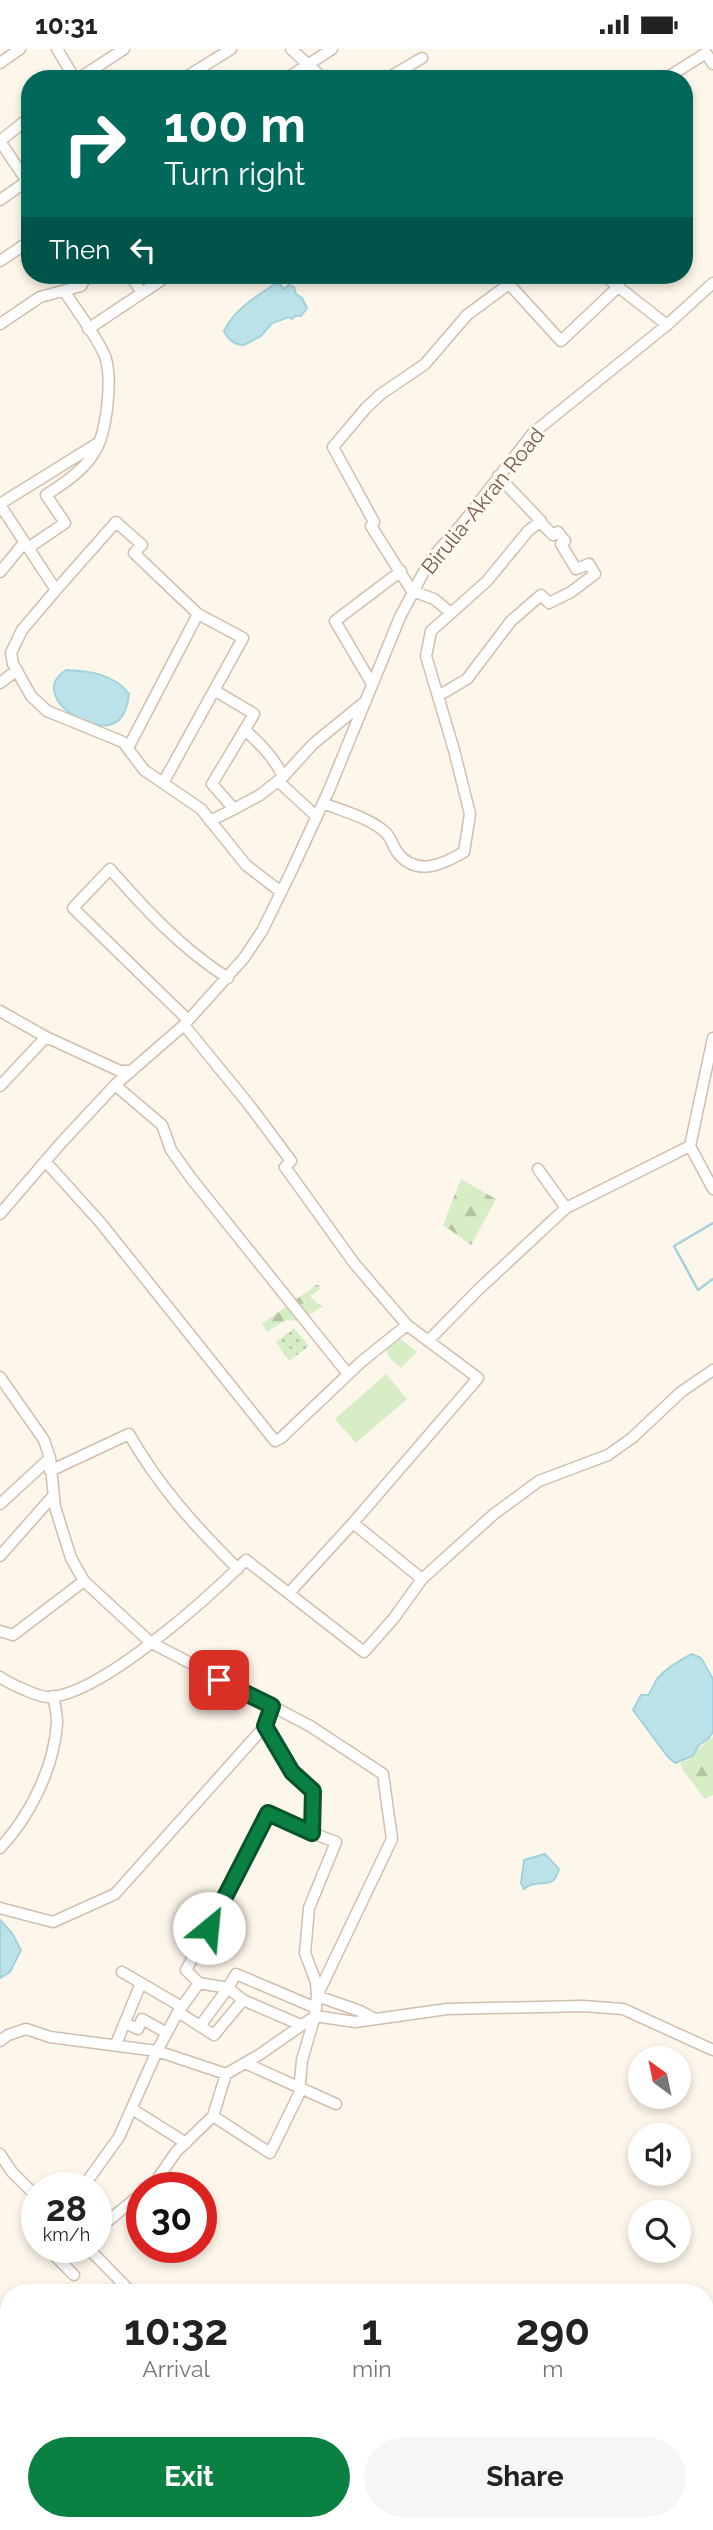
<!DOCTYPE html>
<html lang="en">
<head>
<meta charset="utf-8">
<style>
	body { margin:0; font-family:Raleway,sans-serif; background:#f6f6f6; color:#222; height:100vh; display:flex; flex-direction:column; font-size:26px; white-space:nowrap }
	* { box-sizing:border-box; margin:0 }
	p { font-size:23px; color:#767676 }
	.icon { flex:none; width:38px; height:38px; fill:none; stroke:currentColor; stroke-width:2; stroke-linecap:round; stroke-linejoin:round }
	.map { position:relative; flex:1; overflow:hidden }
	.panel { position:absolute; left:0px; top:2235px; width:714px; height:247px; display:flex; flex-direction:column; background:#fff; border-radius:28px 28px 0 0; box-shadow:0 4px 10px #0003 }
	.panel>* { flex:none }
	.guide { position:absolute; left:21px; top:21px; width:672px; height:214px; border-radius:28px; box-shadow:0 4px 10px #0003; background:#00695c; color:#fff; overflow:hidden }
	.needle { width:46px; rotate:327deg }
	.buttons { position:absolute; left:628px; top:1997px; display:grid; gap:14px }
	.buttons a { display:grid; place-items:center; width:63px; height:63px; border-radius:50%; background:#fff; box-shadow:0 4px 10px #0003; font-size:35px }
	.speed { position:absolute; left:21px; top:2123px; display:flex; gap:14px; font-size:35px; font-weight:700; text-align:center }
	.speed>* { display:grid; place-content:center; width:91px; height:91px; border-radius:50%; background:#fff; box-shadow:0 4px 10px #0003; line-height:1 }
	.speed small { font-size:18px; font-weight:400 }
	.speed .limit { border:10px solid #d22; background:#fff; color:#111 }
	.pin { position:absolute; display:grid; place-items:center; width:60px; height:60px; color:#fff; margin:-30px; border-radius:14px; box-shadow:0 4px 10px #0006 }
	.me { position:absolute; width:77px; margin:-38px; rotate:28deg; stroke-linejoin:round; filter:drop-shadow(0 0 5px #0008) }
	.turn { display:flex; align-items:center; gap:24px; height:147px; padding:0 28px; font-size:32px }
	.turn .icon { width:91px; height:91px; stroke-width:2.5 }
	.turn b { display:block; font-size:49px; line-height:60px }
	.then { display:flex; align-items:center; height:66px; padding:0 28px; background:#0003; gap:14px; font-size:26px }
	.eta { display:flex; justify-content:space-evenly; align-items:center; height:119px; text-align:center }
	.eta b { font-size:42px; font-weight:700; line-height:49px }
	.action { display:flex; gap:14px; margin-top:auto; padding:14px 28px }
	.action a { flex:1; height:80px; border-radius:42px; background:#0b8043; color:#fff; font-size:28px; font-weight:700; line-height:80px; text-align:center }
	.action a+a { background:#f6f6f6; color:#222 }
	.status { display:flex; justify-content:space-between; align-items:center; height:49px; padding:0 35px; background:#fff; direction:ltr }
	.status svg { height:19px; fill:currentColor }
	.map>svg:first-child { display:block }
	.forest { fill:url(#forest-firs) }
	.park { fill:#d6edc6 }
	.garden { fill:url(#garden-dots) }
	.water { fill:#bce2e9; stroke:#a2d2db; stroke-width:2 }
	.lines { fill:none; stroke-linecap:round; stroke-linejoin:round }
	.stream { stroke:#a2d2db; stroke-width:2.5 }
	.minor-casing { stroke:#d1beae; stroke-width:13 }
	.minor { stroke:#fff; stroke-width:10 }
	.route-casing { stroke:#07532c; stroke-width:18 }
	.route { stroke:#0b8043; stroke-width:12 }
	.labels { text-anchor:middle; stroke-width:6; stroke-linejoin:round; paint-order:stroke }
	.street-label { font-size:21px; fill:#7a5c4b; stroke:#fff9f1 }
</style>
</head>
<body>
<div class="status"><b>10:31</b><svg viewBox="0 0 49 12"><path d="M0 12V9h3v3zM5 12V6h3v6zM10 12V3h3v9zM15 12V0h3v12zM26 1h20v11H26zM47 4h2v5h-2z"/></svg></div>
<div class="map">
<svg width="713" height="2481" viewBox="0 0 713 2481">
	<defs>
		<pattern id="forest-firs" width="22" height="20" patternUnits="userSpaceOnUse" patternTransform="scale(1.75)"><rect width="22" height="20" fill="#d6edc6"/><path d="M5 1l3.5 6h-7zM16 11l3.5 6h-7z" fill="#b3c3a3"/></pattern>
		<pattern id="garden-dots" width="8" height="8" patternUnits="userSpaceOnUse" patternTransform="scale(1.75)"><rect width="8" height="8" fill="#d6edc6"/><path d="M2 2h.1M6 6h.1" fill="none" stroke="#b3c3a3" stroke-width="1.8" stroke-linecap="round"/></pattern>
	</defs>
	<rect width="100%" height="100%" fill="#fdf6ea"/>
	<!-- forest -->
	<path class="forest" d="M461,1130L496,1150L471,1196L443,1176Z
		M316,1236H319L320,1240L310,1247L317,1254L323,1257L299,1272L286,1271L267,1283L262,1275Z
		M713,1688V1746L705,1750L683,1721L680,1714L693,1709L699,1699Z"/>
	<!-- park -->
	<path class="park" d="M395,1286L417,1303L401,1319L389,1308L386,1301Z
		M386,1325L407,1350L356,1394L335,1370Z"/>
	<!-- garden -->
	<path class="garden" d="M294,1279L309,1297L289,1312L276,1293Z"/>
	<!-- water -->
	<path class="water" d="M275,235H280L284,240L289,236L294,238L296,245L302,249L307,259L301,267H295L292,270L289,268L272,274L261,287L244,296C235,296 228,290 224,282C234,261 255,248 275,235Z
		M66,621C90,622 114,625 129,645C128,654 126,665 119,671C96,692 26,646 66,621Z
		M692,1605L701,1609L713,1630V1683L708,1690L699,1696L693,1707L675,1714L668,1708L633,1661L641,1646H648C652,1641 654,1635 657,1630C666,1619 680,1611 692,1605Z
		M545,1805L559,1820C554,1837 549,1833 535,1835C531,1835 527,1838 524,1840L521,1834L524,1811Z
		M0,1871L12,1884L21,1901L10,1923L0,1929Z"/>
	<g class="lines">
		<!-- stream -->
		<path class="stream" d="M713,1174L674,1197L698,1241L713,1230"/>
		<!-- minor casing -->
		<g class="minor-casing">
			<path id="minor" d="M57,0L75,30
				M291,0L324,30
				M0,14L20,0
				M78,30L124,0
				M183,30L231,0
				M286,30L332,0
				M386,30L422,9
				M665,30L706,4L713,15
				M0,92L30,137
				M0,92L30,68
				M0,151L30,130
				M0,212L30,192
				M130,226L142,244
				M603,226L667,276
				M0,275L40,248L81,237L87,226
				M88,280L169,226
				M0,455L98,394
				M0,456L56,541L22,581L11,604L13,615L31,647L47,662L123,693L144,721L201,760L246,816L281,843
				M28,499L65,474L46,446C63,435 83,422 94,404C107,384 112,333 106,310C102,295 74,257 64,242
				M0,523L24,494
				M56,541L116,473L142,496L134,504L198,565
				M451,564L434,550L412,542L371,477L374,473L333,398L366,359L381,345L425,315L467,266L509,235L561,292L618,238
				M0,634L17,621
				M372,635L335,572L401,522
				M438,647L467,630L511,572L541,546L549,554L571,543L595,525L589,515L576,520L561,495L565,492L558,483L553,486L540,473
				M245,681C261,696 274,708 283,728
				M128,699L198,565L243,589L163,734
				M278,732L316,767
				M323,754C342,762 371,769 386,784C391,789 393,797 397,803C416,828 442,816 464,803L470,765L454,701L426,607L431,582L487,532L528,482L541,472L498,427
				M234,760L260,746L283,728L313,695L362,655
				M210,772L234,760L212,735L254,665L214,641
				M0,962L46,988L120,1022H130
				M188,971L73,859L110,820C146,861 182,900 228,929
				M713,989L690,1097L713,1140
				M115,1036L162,1076L171,1101L191,1129L348,1325
				M0,1037L46,988
				M45,1112L100,1173L275,1392L281,1389L361,1313L407,1276L354,1214L285,1118L291,1112L250,1057L184,976
				M566,1159L690,1097
				M0,1165L61,1094L115,1036L184,976L244,909L262,882L291,823L329,741L400,568L430,511L462,475L533,384L667,276L713,234
				M428,1292L479,1240L566,1159L538,1120
				M0,1328L44,1391L50,1409L55,1458L71,1509L84,1532
				M50,1422L129,1385C160,1439 194,1476 238,1520
				M0,1455L50,1409
				M353,1474L478,1329L407,1276
				M0,1507L53,1447
				M289,1544L353,1474L422,1530
				M0,1582L13,1586L84,1532L150,1593L310,1677L383,1725L392,1790L317,1947L316,1933L305,1904L309,1859L336,1793L312,1784
				M0,1628C8,1634 40,1649 49,1648C101,1646 209,1548 246,1511L364,1603L394,1569L422,1530L494,1465L539,1432L608,1406L632,1389L681,1343L713,1321
				M0,1799C30,1767 54,1719 57,1674C57,1666 55,1656 53,1647
				M0,1859L53,1873L115,1845L265,1677
				M122,1923L182,1958
				M199,1934L228,1939L236,1925L316,1959
				M178,1963L214,1986L243,1951L301,1976
				M125,1974L138,1980L142,1970L167,1984
				M200,1977L228,1939L243,1951
				M0,1992L8,1986L26,1980L50,1988L157,2002L226,2025L259,2006L315,1967L355,1973L447,1960L583,1957L623,1960L713,2001
				M116,1995L141,1934
				M245,2014L336,2055
				M226,2025L213,2067L270,2104L299,2045L302,2011L315,1967L317,1947L360,1962L375,1970
				M132,2060L186,2094
				M0,2105L12,2123L37,2148
				M83,2138L119,2088L157,2002L178,1963L199,1934L186,1921L221,1858L268,1764L312,1784L313,1742L292,1723L265,1677L272,1657
				M149,2138L156,2132L176,2103L213,2067
				M96,2182L142,2144
				M46,2198L74,2226
				M87,2198L132,2244
				M705,2364L713,2370
				M306,2481L311,2473
				M616,2481L617,2473"/>
		</g>
		<!-- minor -->
		<use href="#minor" class="minor"/>
	</g>
	<g class="lines">
		<!-- route casing -->
		<g class="route-casing">
			<path id="route" d="M209,1879L268,1764L312,1784L313,1742L292,1723L265,1677L272,1657L219,1631"/>
		</g>
		<!-- route -->
		<use href="#route" class="route"/>
	</g>
	<g class="labels">
		<!-- street labels -->
		<g class="street-label">
			<text transform="translate(483 452) rotate(-51)" y="7">Birulia-Akran Road</text>
		</g>
	</g>
</svg>
<div class="buttons">
<a><svg class="needle" viewBox="-14 -14 28 28"><path d="M0-13l5 13h-10z" fill="#e53935"/><path d="M0 13l5-13h-10z" fill="#767676"/></svg></a>
<a><svg class="icon" aria-label="sound" viewBox="0 0 24 24"><path d="M4 9h4l5-4v14l-5-4H4zM17 9q2 3 0 6"/></svg></a>
<a><svg class="icon" aria-label="search" viewBox="0 0 24 24"><circle cx="10" cy="10" r="6"/><path d="M15 15l6 6"/></svg></a>
</div>
<div class="speed"><div>28<small>km/h</small></div><div class="limit">30</div></div>
<div class="pin" style="left:219px;top:1631px;background:#d93025"><svg class="icon" aria-label="arrive" viewBox="0 0 24 24"><path d="M6 21V4h12l-3 4 3 4H6"/></svg></div>
<svg class="me" style="left:209px;top:1879px" viewBox="-20 -20 40 40"><circle r="19" fill="#fff"/><path d="M0-13L10 11 0 6-10 11z" fill="#0b8043"/></svg>
<div class="guide">
<div class="turn"><svg class="icon" aria-label="right" viewBox="0 0 24 24"><path d="M7 20v-9h11M14 6l5 5-5 5"/></svg><div><b>100 m</b>Turn right</div></div>
<div class="then">Then<svg class="icon" aria-label="left" viewBox="0 0 24 24"><path d="M17 20v-9H6M10 6l-5 5 5 5"/></svg></div>
</div>
<section class="panel">
<div class="eta">
<div><b>10:32</b><p>Arrival</p></div>
<div><b>1</b><p>min</p></div>
<div><b>290</b><p>m</p></div>
</div>
<div class="action"><a>Exit</a><a>Share</a></div>
</section>
</div>
</body>
</html>
